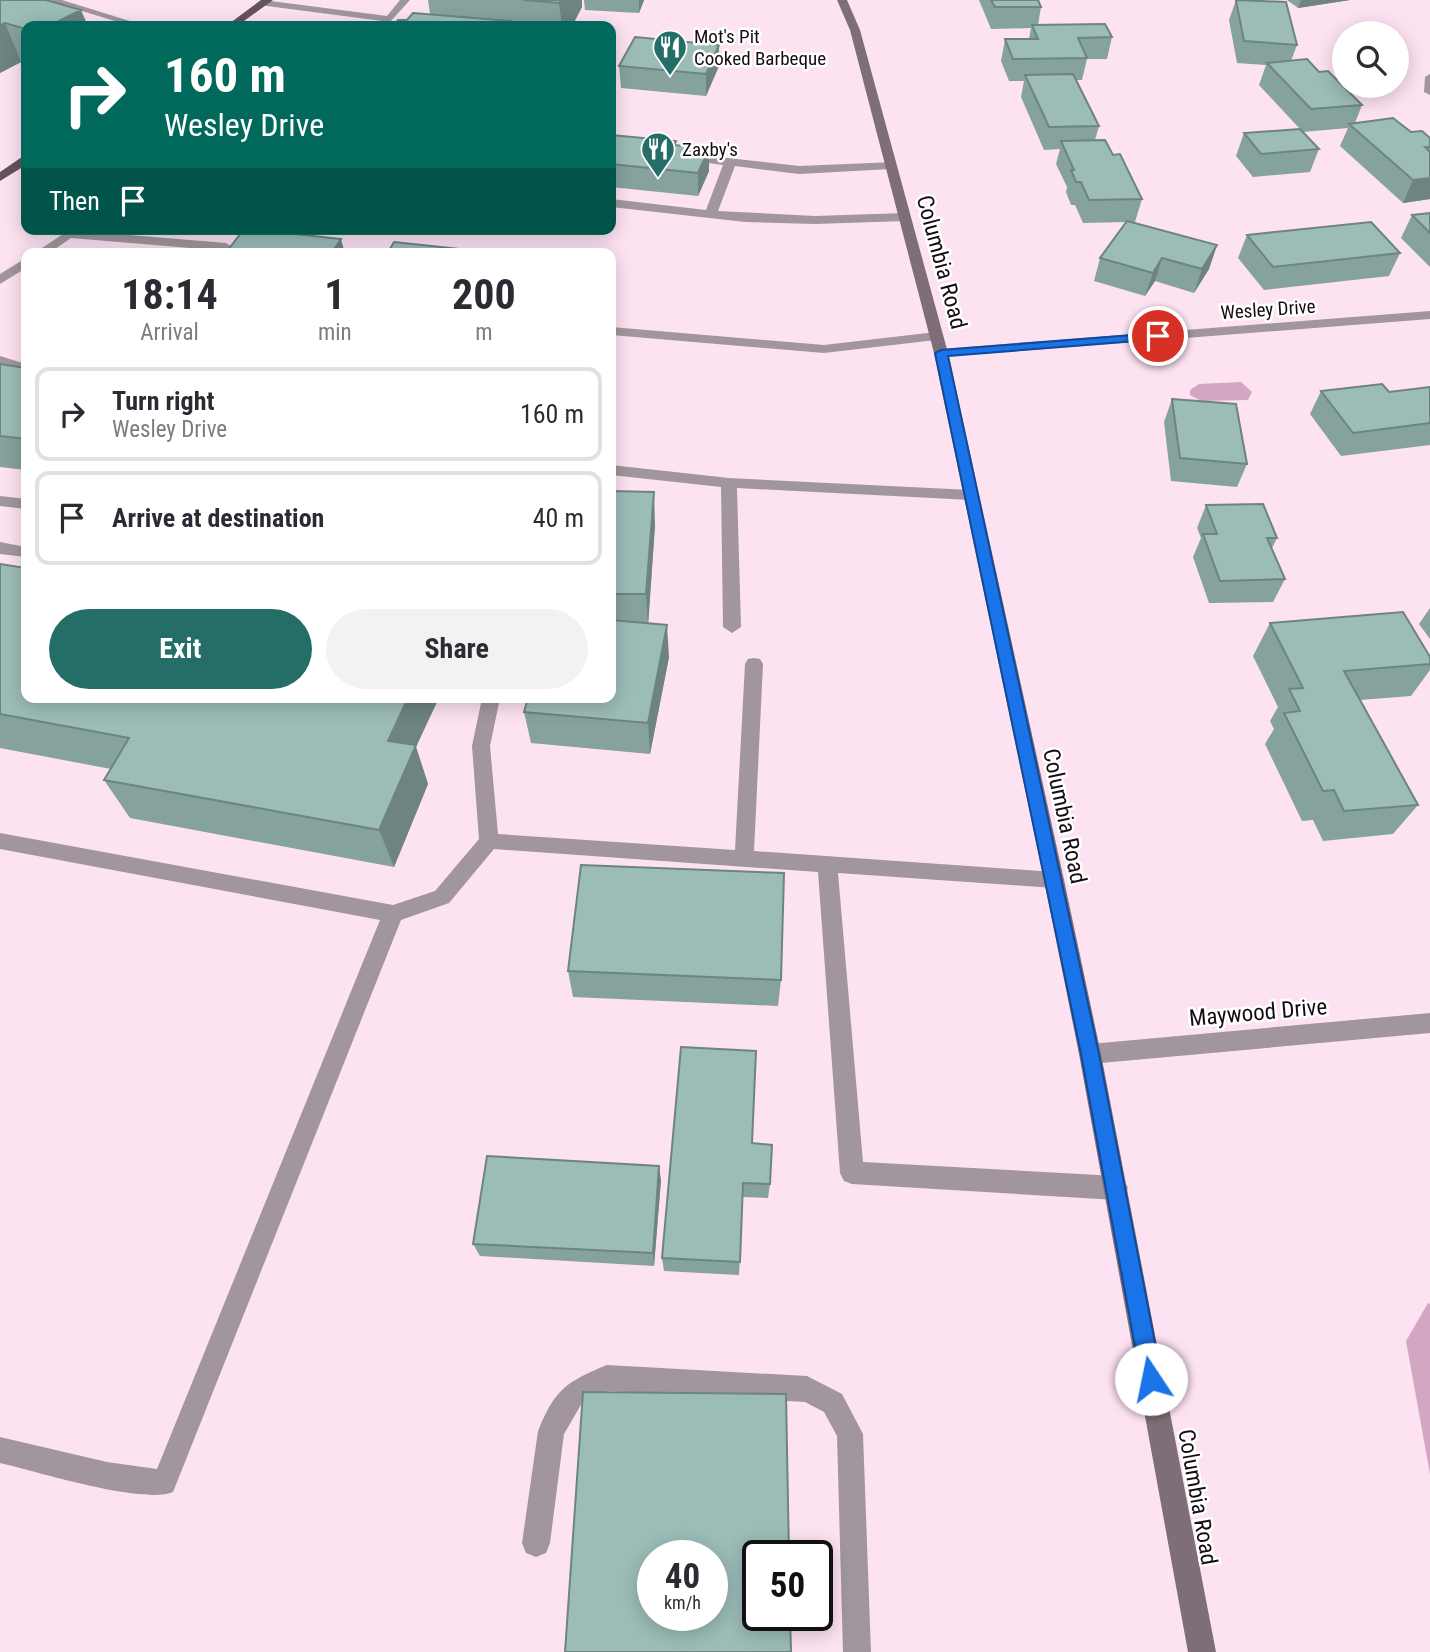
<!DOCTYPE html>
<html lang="en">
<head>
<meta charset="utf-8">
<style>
	body { margin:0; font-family:"Roboto Condensed",sans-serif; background:#f2f2f3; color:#2b2b33; height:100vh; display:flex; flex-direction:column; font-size:26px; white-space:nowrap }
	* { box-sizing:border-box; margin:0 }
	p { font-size:23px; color:#7c7c81 }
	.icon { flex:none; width:38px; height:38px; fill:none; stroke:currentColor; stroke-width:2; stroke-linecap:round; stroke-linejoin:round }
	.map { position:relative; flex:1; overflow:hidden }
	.panel { position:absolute; left:21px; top:248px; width:595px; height:455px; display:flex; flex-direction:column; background:#fff; border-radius:14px; box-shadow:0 4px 18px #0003 }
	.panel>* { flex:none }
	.hud { position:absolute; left:21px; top:21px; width:595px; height:214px; border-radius:14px; box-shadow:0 4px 18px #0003; background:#00695c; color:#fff; overflow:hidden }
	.fabs { position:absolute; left:1332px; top:21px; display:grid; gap:14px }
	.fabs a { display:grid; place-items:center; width:77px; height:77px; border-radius:50%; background:#fff; box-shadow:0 4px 18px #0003; font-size:35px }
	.speed { position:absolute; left:637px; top:1540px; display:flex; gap:14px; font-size:35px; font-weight:700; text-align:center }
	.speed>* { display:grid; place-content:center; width:91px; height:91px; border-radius:50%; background:#fff; box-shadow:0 4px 18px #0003; line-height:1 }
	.speed small { font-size:18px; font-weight:400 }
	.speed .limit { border:4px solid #111; border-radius:10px; background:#fff; color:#111 }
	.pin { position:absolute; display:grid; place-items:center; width:60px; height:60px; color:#fff; margin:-30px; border:4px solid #fff; border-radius:50%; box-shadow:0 2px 7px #0007 }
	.me { position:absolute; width:77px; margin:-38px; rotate:349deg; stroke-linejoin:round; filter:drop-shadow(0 0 5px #0008) }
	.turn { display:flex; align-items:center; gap:24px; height:147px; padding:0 28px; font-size:32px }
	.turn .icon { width:91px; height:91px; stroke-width:2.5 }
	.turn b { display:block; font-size:49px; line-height:60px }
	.then { display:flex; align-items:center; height:66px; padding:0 28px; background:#0003; gap:14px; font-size:26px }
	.eta { display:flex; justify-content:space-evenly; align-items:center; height:119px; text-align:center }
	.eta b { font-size:42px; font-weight:700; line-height:49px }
	.action { display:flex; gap:14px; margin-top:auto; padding:14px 28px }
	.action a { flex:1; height:80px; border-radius:42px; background:#256e68; color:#fff; font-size:28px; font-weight:700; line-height:80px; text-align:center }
	.action a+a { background:#f2f2f3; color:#2b2b33 }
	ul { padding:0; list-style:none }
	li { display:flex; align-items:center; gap:21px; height:94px; margin:0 14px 10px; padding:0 14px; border:4px solid #e1e1e2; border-radius:14px }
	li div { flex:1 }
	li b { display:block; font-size:26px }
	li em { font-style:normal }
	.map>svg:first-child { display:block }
	.water { fill:#d3a6c1 }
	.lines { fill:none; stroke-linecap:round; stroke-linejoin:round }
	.service { fill:#a1969d; fill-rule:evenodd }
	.minor { fill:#a1969d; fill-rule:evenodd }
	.secondary { fill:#7e6e77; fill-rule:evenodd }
	.primary { fill:#64525d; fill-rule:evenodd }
	.wall { fill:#86a29e }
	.shaded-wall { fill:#6d8481 }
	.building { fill:#9cbcb8; stroke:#6d8481; stroke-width:2; fill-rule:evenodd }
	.route { fill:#1a73e8; stroke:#114b97; stroke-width:2 }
	.labels { text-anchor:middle; stroke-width:5; stroke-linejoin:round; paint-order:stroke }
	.far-poi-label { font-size:19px; fill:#140c11; stroke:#fff; text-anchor:start }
	.far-street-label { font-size:19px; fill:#140c11; stroke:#fff }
	.street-label { font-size:23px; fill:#140c11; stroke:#fff }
</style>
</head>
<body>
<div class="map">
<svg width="1430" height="1652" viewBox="0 0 1430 1652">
	<rect width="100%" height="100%" fill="#fde2f2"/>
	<!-- water -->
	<path class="water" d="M1241,382L1252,392L1248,400L1201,401L1190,395V390L1199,384Z
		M1428,1303L1430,1304V1474L1406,1341Z"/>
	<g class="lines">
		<!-- service -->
		<path class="service" d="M263,0L387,16L400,0H410L390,22L259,5L258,3Z
			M683,153L799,166L895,162V168L891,169L799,174L735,166L718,211L815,216L905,213L911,217L905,221L815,224L745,222L611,207V199L706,210L723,165L679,159L677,157Z
			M69,230L226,243L232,247L226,251L71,238L48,254H33Z
			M26,258V268L0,284V274Z
			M611,327L824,345L936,332L943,336L936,340L824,353L611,335Z
			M0,356L26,364V372L0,365Z
			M611,465L729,478L971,490L979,495L971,500L737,488L741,627L732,633L723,627L721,487L611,475Z
			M0,496L26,499V509L0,506Z
			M0,542L26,547V557L0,554Z
			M754,658L760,659L763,664L754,851L1054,872L1061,874L1064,880L1061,886L1054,888L838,873L863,1162L1116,1176L1124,1180L1128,1188L1124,1196L1116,1200L852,1184L844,1181L840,1173L818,872L494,849L449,903L401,920L173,1492C144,1505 35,1471 0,1463V1437L107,1462L157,1469L380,920L0,849V833L393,905L435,891L479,839L472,746L482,698H500L490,746L498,834L735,850L745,664L748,659Z
			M607,1365L807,1376L842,1394L863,1434L871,1652H843L837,1436L824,1412L805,1402L608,1391L582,1403L564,1434L550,1543L546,1553L536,1557L526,1553L522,1543L538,1431C555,1389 566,1382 607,1365Z"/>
		<!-- minor -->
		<path class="minor" d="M46,0H62L146,26H131Z
			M1430,74V95L1424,92L1425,77Z
			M1430,311V319L941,357L934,353L941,349Z
			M1430,1013V1033L1090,1064L1082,1061L1079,1054L1082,1047L1090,1044Z"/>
		<!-- secondary -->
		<path class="secondary" d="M837,0H847L860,30L948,353L1064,880L1101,1054L1216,1652H1188L1079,1054L1044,880L934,353L850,30Z"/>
		<!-- primary -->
		<path class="primary" d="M261,0H273L237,26H226Z
			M22,157H26V165L0,181V172Z"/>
	</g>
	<!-- wall -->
	<path class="wall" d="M0,0L26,26V63L21,62L0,73Z
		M428,0H582V7L572,26H393L407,20L430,14Z
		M584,0H644L639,13L585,10Z
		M979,0H1038L1041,7L1038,25L1112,37L1107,59H1087L1082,80H1076L1099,126L1095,140L1113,155L1142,199L1135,222H1131L1217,245L1209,269L1194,293L1155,281L1145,296L1094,281L1100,258L1126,222L1083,223L1075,205H1071L1066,192L1067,187L1056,164L1060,149L1044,150L1021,97L1024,81H1009L1001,61L1005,39H1029L1031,28L991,29Z
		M1236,0L1297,45L1291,61L1319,72L1362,105L1355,123L1411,132L1430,138V199L1403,203L1340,146L1348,128L1303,132L1319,149L1310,172L1253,177L1236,156L1244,133L1300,129L1259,85L1266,65L1237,63L1229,20Z
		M1287,0H1350L1298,8Z
		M719,45V66L706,96L621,88L619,66Z
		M611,135L676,141V145L709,149V171L698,196L611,187Z
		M1430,213V267L1401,238L1412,215Z
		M1247,235L1400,253L1389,276L1264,290L1238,258Z
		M0,364L26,368V470L0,467Z
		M1430,387V445L1341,456L1310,414L1321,391L1389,392Z
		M1172,399L1247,464L1237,487L1171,481L1164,422Z
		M611,491L655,525L648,623L669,657L650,754L531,743L524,712L611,698Z
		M1206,505L1277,538L1272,548L1285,579L1273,602L1209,603L1193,557L1201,538L1197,528Z
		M0,564L416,747L428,784L394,867L130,818L104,780L111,769L0,748Z
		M1430,608V639L1419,624Z
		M1270,623L1430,657V670L1411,696L1360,700L1418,805L1393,834L1323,841L1313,820L1302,821L1265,744L1274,729L1270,721L1278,707L1253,656Z
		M568,971L781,980L778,1006L573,997Z
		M752,1143L770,1184L768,1198L743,1197L739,1275L664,1271L662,1258Z
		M661,1180L654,1266L480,1256L473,1244Z"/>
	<!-- shaded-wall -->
	<path class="shaded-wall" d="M561,0H582V7L572,26H562L559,3Z
		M639,0H644L639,13Z
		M1301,0H1350L1298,8Z
		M81,10L88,26H49Z
		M5,23L21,62L0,73V25Z
		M719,45V66L706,96V74Z
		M709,149V171L698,196V173Z
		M1430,178V199L1403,203L1413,180Z
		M341,239L345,254H331Z
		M1217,245L1209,269L1194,293L1202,269Z
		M1162,258L1155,281L1145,296L1153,273Z
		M654,492L655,525L648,627L646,594Z
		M667,625L669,657L650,754L648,723Z
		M408,698H439L416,747L428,784L394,867L379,830L388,741Z
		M659,1166L661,1180L654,1266L653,1253Z"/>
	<!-- building -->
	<path class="building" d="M0,0H46L81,10L49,26H26V29L5,23L0,25Z
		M523,0H561L559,3Z
		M991,0H1038L1041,7H995Z
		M1236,0L1286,2L1297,45L1244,41Z
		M413,13L511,21L507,26H393L398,20H407Z
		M1105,24L1112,37L1078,38L1087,58L1013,59L1005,39H1038L1032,25Z
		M635,37L719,45L706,74L619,66Z
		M1307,59L1319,72L1328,71L1362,105L1311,109L1267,63Z
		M1073,74L1099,126L1049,127L1025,75Z
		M1393,118L1411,132L1422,131L1430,138V147H1425L1430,152V178L1413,180L1349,124Z
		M1300,129L1319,149L1261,154L1244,133Z
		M611,135L676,141L674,145L709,149L698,173L611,164Z
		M1105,140L1113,155L1120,154L1142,199L1089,200L1081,182H1076L1071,170H1074L1061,141Z
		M1430,213V233L1412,215Z
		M1127,221L1217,245L1202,269L1162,258L1153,273L1100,258Z
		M1371,222L1400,253L1273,267L1247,235Z
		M244,229H250L341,239L331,254H225Z
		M394,242L506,254H387Z
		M0,364L26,368V439L0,436Z
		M1382,384L1389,392L1430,387V423L1353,433L1321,391Z
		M1172,399L1236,404L1247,464L1180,458Z
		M611,491L654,492L646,594H611Z
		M1263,504L1277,538H1267L1285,579L1220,581L1203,534H1217L1206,505Z
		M0,564L26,568V698H408L388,741L416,745L379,830L104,780L129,738L0,714Z
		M1403,612L1430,657V664L1344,671L1418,805L1344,811L1334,790L1323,791L1284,713L1300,711L1289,689L1303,688L1270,623Z
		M611,620L667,625L648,723L524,712L528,698H611Z
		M581,865L784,873L781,980L568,971Z
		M681,1047L756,1051L752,1143L772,1145L770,1184L743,1183L740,1262L662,1258Z
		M487,1156L659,1166L653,1253L473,1244Z
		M583,1392L786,1394L789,1556H758V1615H790L791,1652H565ZM653,1556H712V1615H653Z"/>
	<!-- route -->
	<path class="route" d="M1158,333L1164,336L1162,339L948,356L1099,1054L1162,1379L1159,1386L1151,1390L1144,1386L1141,1379L1081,1054L935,353L941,350Z"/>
	<!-- icons -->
	<defs>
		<g id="restaurant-pin" transform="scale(1.75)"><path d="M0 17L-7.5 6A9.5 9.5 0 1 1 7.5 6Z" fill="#256e68" stroke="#fff"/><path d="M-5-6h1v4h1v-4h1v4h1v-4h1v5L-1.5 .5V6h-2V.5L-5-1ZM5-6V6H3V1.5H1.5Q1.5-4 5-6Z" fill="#fff"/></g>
	</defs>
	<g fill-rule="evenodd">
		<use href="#restaurant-pin" x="670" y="47"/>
		<use href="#restaurant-pin" x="658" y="149"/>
	</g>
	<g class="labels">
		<!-- far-poi labels -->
		<g class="far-poi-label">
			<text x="694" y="43">Mot's Pit<tspan x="694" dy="22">Cooked Barbeque</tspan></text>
			<text x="682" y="156">Zaxby's</text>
		</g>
		<!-- far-street labels -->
		<g class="far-street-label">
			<text transform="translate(1268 309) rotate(-4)" y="7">Wesley Drive</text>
		</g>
		<!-- street labels -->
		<g class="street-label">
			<text transform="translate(942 262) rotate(75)" y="8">Columbia Road</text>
			<text transform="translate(1065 816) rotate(78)" y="8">Columbia Road</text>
			<text transform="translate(1258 1012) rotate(-5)" y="8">Maywood Drive</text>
			<text transform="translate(1198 1497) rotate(80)" y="8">Columbia Road</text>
		</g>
	</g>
</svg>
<div class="fabs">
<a><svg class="icon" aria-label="search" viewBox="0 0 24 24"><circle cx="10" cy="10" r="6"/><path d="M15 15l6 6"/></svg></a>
</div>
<div class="speed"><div>40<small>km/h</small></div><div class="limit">50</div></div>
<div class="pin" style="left:1158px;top:336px;background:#d93025"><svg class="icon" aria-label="arrive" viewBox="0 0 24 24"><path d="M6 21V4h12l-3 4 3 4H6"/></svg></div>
<svg class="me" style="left:1151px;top:1379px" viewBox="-20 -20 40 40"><circle r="19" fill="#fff"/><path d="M0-13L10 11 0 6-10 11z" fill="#1a73e8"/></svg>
<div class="hud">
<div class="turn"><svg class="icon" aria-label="right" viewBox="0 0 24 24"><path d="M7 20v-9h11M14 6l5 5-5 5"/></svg><div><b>160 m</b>Wesley Drive</div></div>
<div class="then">Then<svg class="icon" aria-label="arrive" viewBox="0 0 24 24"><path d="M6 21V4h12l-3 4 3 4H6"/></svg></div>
</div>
<section class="panel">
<div class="eta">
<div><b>18:14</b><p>Arrival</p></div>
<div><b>1</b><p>min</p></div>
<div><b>200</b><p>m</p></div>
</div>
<ul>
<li><svg class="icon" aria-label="right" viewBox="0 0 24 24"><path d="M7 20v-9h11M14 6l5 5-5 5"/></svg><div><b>Turn right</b><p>Wesley Drive</p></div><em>160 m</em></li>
<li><svg class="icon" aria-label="arrive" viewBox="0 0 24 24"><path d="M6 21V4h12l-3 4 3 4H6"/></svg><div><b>Arrive at destination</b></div><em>40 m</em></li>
</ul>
<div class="action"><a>Exit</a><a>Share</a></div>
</section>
</div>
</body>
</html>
